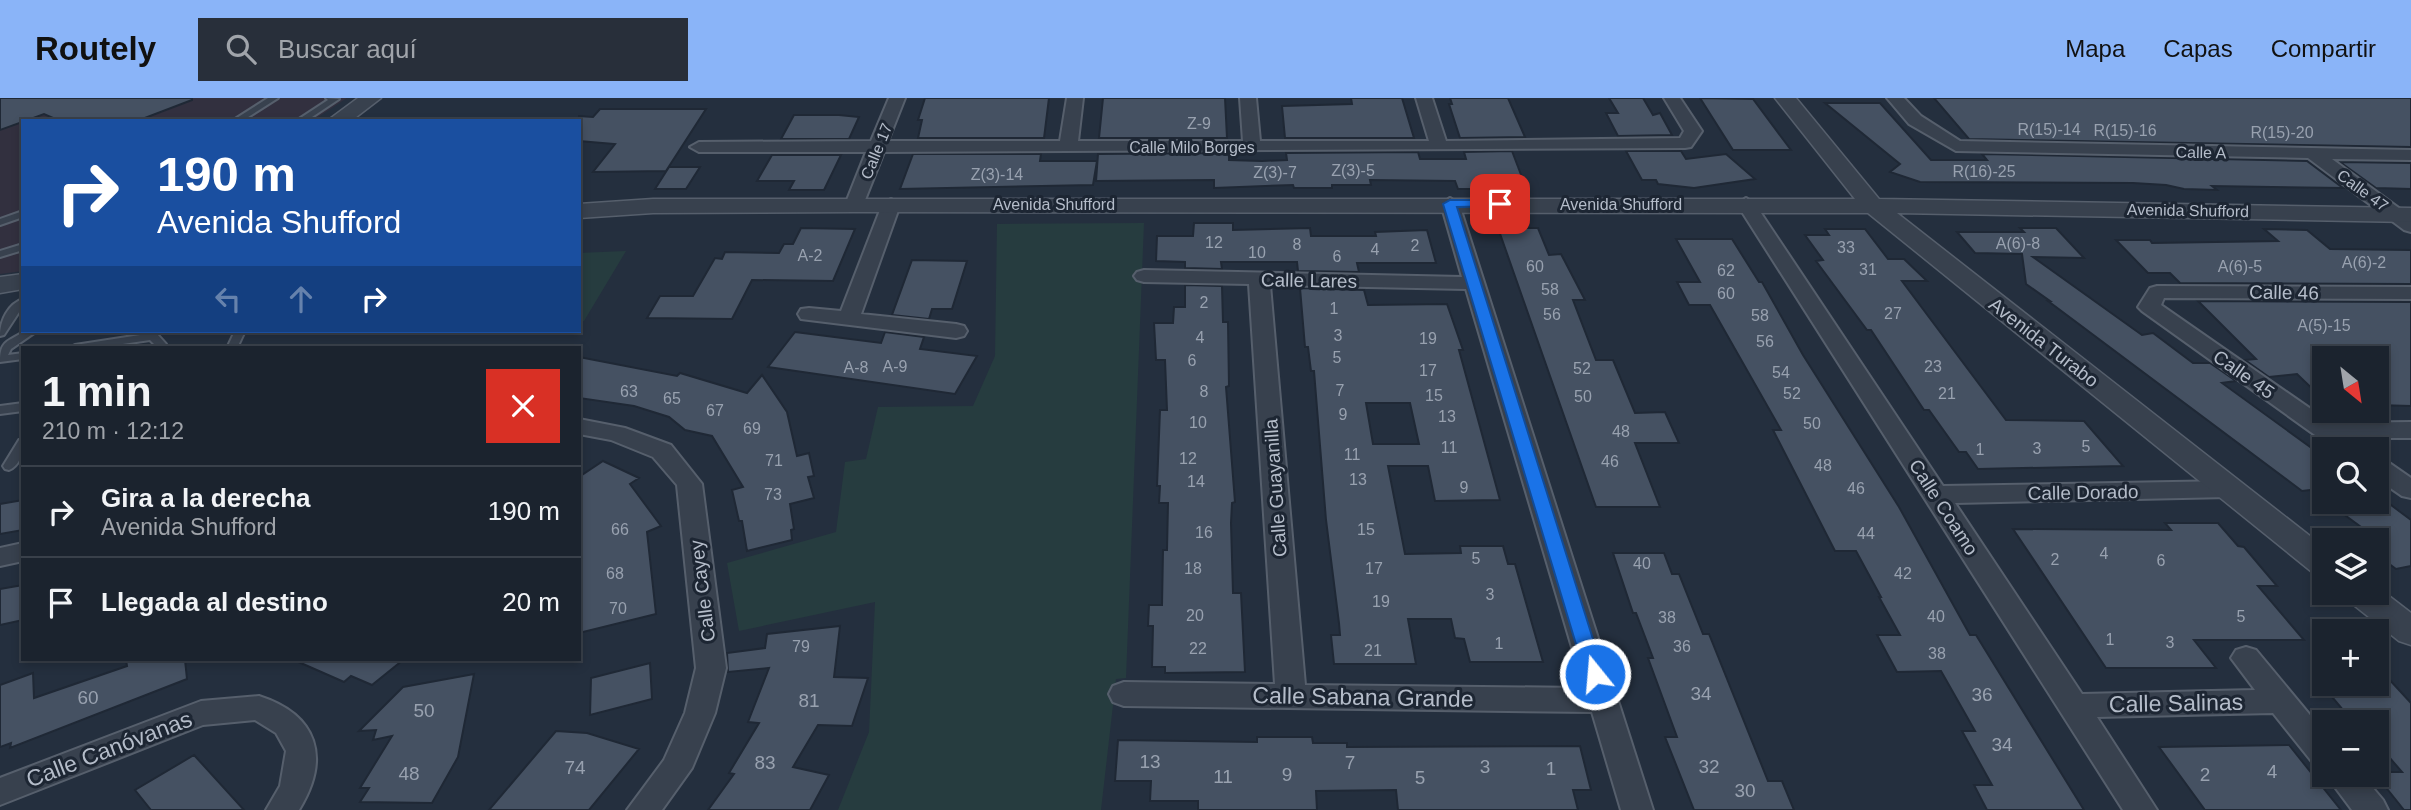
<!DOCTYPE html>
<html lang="es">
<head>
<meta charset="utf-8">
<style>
	body { margin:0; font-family:Helvetica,sans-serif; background:#282f3a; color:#f1f3f6; height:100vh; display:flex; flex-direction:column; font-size:26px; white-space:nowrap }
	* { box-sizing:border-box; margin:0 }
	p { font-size:23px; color:#a0a4aa }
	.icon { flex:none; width:38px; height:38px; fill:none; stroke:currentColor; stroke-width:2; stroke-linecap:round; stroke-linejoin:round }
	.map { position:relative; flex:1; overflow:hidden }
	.details { position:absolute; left:21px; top:248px; width:560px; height:315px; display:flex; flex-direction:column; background:#1b232e; border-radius:0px; box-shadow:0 4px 10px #0003,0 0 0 2px #39404a }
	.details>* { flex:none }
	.top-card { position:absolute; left:21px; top:21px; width:560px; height:214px; border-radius:0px; box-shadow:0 4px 10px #0003,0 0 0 2px #39404a; background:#1a4fa0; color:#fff; overflow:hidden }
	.needle { width:46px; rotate:150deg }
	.fabs { position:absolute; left:2312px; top:248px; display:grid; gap:14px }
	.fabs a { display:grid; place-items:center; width:77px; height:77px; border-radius:0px; background:#1b232e; box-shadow:0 4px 10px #0003,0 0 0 2px #39404a; font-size:35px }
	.pin { position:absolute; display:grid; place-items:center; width:60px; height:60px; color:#fff; margin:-30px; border-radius:14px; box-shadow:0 4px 10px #0006 }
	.me { position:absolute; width:77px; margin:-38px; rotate:343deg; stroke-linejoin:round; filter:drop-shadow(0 0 5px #0008) }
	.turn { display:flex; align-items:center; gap:24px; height:147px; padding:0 21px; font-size:32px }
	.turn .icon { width:91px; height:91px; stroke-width:2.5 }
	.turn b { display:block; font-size:49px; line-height:60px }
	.lanes { display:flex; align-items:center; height:66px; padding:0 21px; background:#0003; justify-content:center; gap:35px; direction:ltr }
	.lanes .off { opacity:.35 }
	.round { display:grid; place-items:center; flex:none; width:74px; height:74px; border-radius:0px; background:#282f3a }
	.overview { display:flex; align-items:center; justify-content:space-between; height:119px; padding:0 21px }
	h1 { font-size:42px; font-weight:600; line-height:52px }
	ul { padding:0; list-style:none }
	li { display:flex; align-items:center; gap:21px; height:91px; padding:0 21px; border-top:2px solid #39404a }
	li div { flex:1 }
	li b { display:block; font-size:26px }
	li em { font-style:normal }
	header { display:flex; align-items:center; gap:42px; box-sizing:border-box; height:98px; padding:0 35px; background:#8ab4f8; color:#111 }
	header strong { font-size:33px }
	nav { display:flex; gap:38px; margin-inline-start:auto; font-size:24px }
	.search { width:490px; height:63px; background:#282f3a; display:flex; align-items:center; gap:18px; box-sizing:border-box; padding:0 24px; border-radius:0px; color:#a0a4aa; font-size:26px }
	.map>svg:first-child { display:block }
	.medical { fill:#32303f }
	.green { fill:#263c3f }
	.building { fill:#455162; stroke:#1f2835; stroke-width:2; fill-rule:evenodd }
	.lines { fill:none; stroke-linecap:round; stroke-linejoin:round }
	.service-casing { stroke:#565f6c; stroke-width:4 }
	.minor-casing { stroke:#565f6c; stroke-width:4 }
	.tertiary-casing { stroke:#565f6c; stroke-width:3 }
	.service { fill:#38414e; fill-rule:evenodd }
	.minor { fill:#38414e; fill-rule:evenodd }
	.tertiary { fill:#38414e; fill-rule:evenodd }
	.route { fill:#1a73e8; stroke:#114b97; stroke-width:2 }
	.labels { text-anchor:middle; stroke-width:6; stroke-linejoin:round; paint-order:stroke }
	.number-label { font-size:16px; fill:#98a1af }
	.far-street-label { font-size:16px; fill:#b4bcc9; stroke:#1d2633 }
	.street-label { font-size:19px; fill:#b4bcc9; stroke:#1d2633 }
	.near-number-label { font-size:19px; fill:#98a1af }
	.near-street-label { font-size:23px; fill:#b4bcc9; stroke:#1d2633 }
</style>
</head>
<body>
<header>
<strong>Routely</strong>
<div class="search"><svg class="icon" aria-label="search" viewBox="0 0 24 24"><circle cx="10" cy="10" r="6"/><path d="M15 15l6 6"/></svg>Buscar aquí</div>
<nav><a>Mapa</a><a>Capas</a><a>Compartir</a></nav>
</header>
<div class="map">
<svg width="2411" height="712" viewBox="0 0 2411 712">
	<rect width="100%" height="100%" fill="#242f3e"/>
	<!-- medical -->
	<path class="medical" d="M0,0H347L312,23H23V173L0,176Z"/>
	<!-- green -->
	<path class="green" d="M1144,125L1126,580L1116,581L1101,712H838L869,634L875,504L739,533L727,465L836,434L845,364L866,361L878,309L973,308L995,258L997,126Z
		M626,153L584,223H579V155Z"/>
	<!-- building -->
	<path class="building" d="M0,0H192V2L137,23H60L44,16L0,32Z
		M925,0H1049L1044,40H918L922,22H918Z
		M1103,0H1225L1227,40H1099Z
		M1351,0H1402L1414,40H1285L1282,8L1352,6Z
		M1450,0H1508L1525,39L1460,40L1449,6H1452Z
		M1609,0H1643L1653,17L1660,15L1672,37L1618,38L1606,15H1618Z
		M1700,0L1753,1L1791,52H1733Z
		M1934,0H2411V49L1969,41Z
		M1825,5H1880L1931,62H1987L1982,56L2307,63L2343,90L2212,88L2217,92L2184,91L2166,87L2133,85L1920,84L1890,74L1900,66Z
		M600,11H706L666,73L593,74L615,46L579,43V18L593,19Z
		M794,17H839L859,19L849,41H781Z
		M1512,53L1523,82H1506L1508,87H1491L1493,91H1458L1455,83L1370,82L1371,87H1332V90H1294L1293,87L1214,90V82L1096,83L1098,56L1229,55V62L1262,63L1287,62L1286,55L1418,54L1420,61H1466L1464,54Z
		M1626,53H1681L1686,61L1726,56L1755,81L1694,90L1658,86L1656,82H1642Z
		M913,56H1041L1040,63H1097L1093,87L900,91Z
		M772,57H841L824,92H789L794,83H757Z
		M2340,64L2411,65V91L2376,90Z
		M669,69H700L686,91H655Z
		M1194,125H1233V132L1310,130L1311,138H1376L1375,134L1427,132L1436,165H1357L1359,174L1298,173L1297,164H1221L1222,171L1185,170V164L1156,163L1157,138H1193Z
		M801,130L855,131L833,183L752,182L732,221L647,220L660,198H693L715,160L722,161L725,154L779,155L784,146H793Z
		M1498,130H1538L1549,157L1561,156L1585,202H1573L1596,262H1613L1635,315L1665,314L1679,345H1635L1660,409H1596Z
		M2020,130H2056L2084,160L2033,159L2142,237L2153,235L2193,265H2210L2236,283L2222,285L2324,359V402L2310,392L2302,393L2048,203H2050L2026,186L2022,156L1975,155L1957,134H2024Z
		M1825,131H1865L1888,161H1904L1927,183H1902L2006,322L2084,323L2123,368L1978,371L1966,354H1959L1929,312H1924L1871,232H1867L1816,163L1823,162L1805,137H1829Z
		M2264,131L2307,132L2330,151L2411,152V186L2180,185L2170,175H2148L2116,142H2150L2152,145L2278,143Z
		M1676,141H1732L1759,184H1762L1803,257L1899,409L1970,537H1976L2084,712H1987L1974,687H1992L1962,633H1975L1941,573L1897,574L1877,537H1900L1879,499H1881L1856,453H1835L1773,332H1781L1710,207H1689L1677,184H1700Z
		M912,162L967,163L952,211H932L929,221L892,217Z
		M1185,187L1222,188L1223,224H1228L1229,288L1226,289L1235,404L1232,405L1231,425L1233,495H1241L1245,574L1165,575V569H1152L1153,528H1148L1149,507H1162L1163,452H1167L1168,405H1159L1160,388H1157L1160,312H1167L1165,262H1156L1154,225H1173L1174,209H1185Z
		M1300,190L1364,192L1368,207L1447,206L1463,252H1459L1500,402L1435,403L1428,368H1388L1405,456L1461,455L1460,448H1503L1508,466H1515L1543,564H1470L1464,541L1455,540L1451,521H1408L1416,566H1334L1331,537H1340L1339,525L1326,422L1314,273H1311L1308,249H1305ZM1366,305H1410L1419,346H1373Z
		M2198,203L2411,204V308L2376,307V252L2324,251V302L2297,276L2269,279L2245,262L2256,261Z
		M795,234L881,245L885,234L924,239L920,251L977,258L955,296L768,269Z
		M579,259L677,278L680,275L747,295L762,277L787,314L797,358L809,355L814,378L808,379L814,400L790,406L794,431L791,432L792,442L747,453L742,423H739L732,392L743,389L712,338L685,332L669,319L634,308L579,300Z
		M603,363L639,380L630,386L661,428L647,434L656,516L579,535V379Z
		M23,402V432L0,436V406Z
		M2327,404H2387L2411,422V468L2396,471L2376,456V440Z
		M2165,425H2218L2238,448L2244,449L2277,488H2258L2304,542H2194L2216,570H2106L2013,431L2171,432Z
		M1613,455H1664L1672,476H1679L1703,536H1709L1768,683H1782L1794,712H1694L1665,639H1677L1648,560H1653L1636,515H1633Z
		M23,487V522L0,527V491Z
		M840,528L834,579L868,580L852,628L818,627L793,669L829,677L810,712H708L734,676L729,675L759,625L748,624L769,570L728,574L727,555L765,550L767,536Z
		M126,562H185L187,581L10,650L11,645L0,649V587L33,575L34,600L127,568Z
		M294,562H403L372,587L351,578L344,584Z
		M650,565L652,601L590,617L591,580Z
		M2376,567L2411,605V712H2404L2376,677V674H2402L2376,644V625H2354L2321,586H2376Z
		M474,576L458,659L432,705L360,704L369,690H360L392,638L373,642L376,632L359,633L403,589Z
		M556,633L587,635L639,651L589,712H489Z
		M1257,639H1312L1313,645H1347V649L1580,648L1591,692H1573L1578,712H1398L1396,692L1316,693L1317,712H1198V703H1150L1151,683H1115L1118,642L1257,644Z
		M2289,647L2341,712H2205L2159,649Z
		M194,657L244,712H151L135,692Z"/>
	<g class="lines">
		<!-- service casing -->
		<g class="service-casing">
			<path id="service" d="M268,0H278L242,23H232Z
				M326,0L339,1L306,23H296L328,2Z
				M23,113V119L0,127V121Z
				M23,146V152L0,159V153Z
				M23,201V208L4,237L0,238C0,223 8,206 23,201Z
				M25,233H37L11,251L8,257L23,255V261L0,264C0,242 8,244 25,233Z
				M235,233H245L237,250H227Z
				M153,235L157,236L166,246L163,250H153L154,246L150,242L95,250H69L75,247Z
				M23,305V313L0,316V308Z
				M23,341C23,353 21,367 9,372L5,371L3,368L19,342Z"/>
		</g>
		<!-- minor casing -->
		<g class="minor-casing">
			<path id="minor" d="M889,0H905L888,43H1060L1067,0H1083L1078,43H1243L1240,0H1256L1260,43H1429L1416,0H1432L1446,43L1680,40L1684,33L1664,0H1680L1702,33L1691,49L1685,50L884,54L863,107L854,113L845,107L866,54H699L690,49L699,44L871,43Z
				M1887,0H1904L1921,18L1960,43L2411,52V62L2332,61L2411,119V134L2404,132L2308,60L1956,53L1909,26Z
				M1450,100L1459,106L1653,712H1621L1592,614L1124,608L1113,604L1109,596L1113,588L1124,584L1275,586L1249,186L1144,184L1137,182L1134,178L1137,174L1144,172L1462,179L1441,106ZM1270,187L1466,191L1584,590L1305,587Z
				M1746,100L1755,106L1943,388L2229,383L2238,385L2242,391L2238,397L2229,399L1955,405L2082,596L2255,592L2231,560L2236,552L2246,549L2256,552L2324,634V669L2313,665L2273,615L2097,619L2157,712H2123L1737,106Z
				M891,101L900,107L861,216L956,226L964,228L967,233L964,238L956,240L809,222L801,221L798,216L801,211L809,210L841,213L882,107Z
				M2157,188L2411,189V201L2164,200L2161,207L2331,325L2411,324V340H2353L2365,352H2336L2142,213L2138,209L2150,190Z
				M579,321L625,330L671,347L702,386L726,570L715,615L692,670L662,712H627L664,662L685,615L696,570L677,387L653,359L611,342L579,336Z
				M2376,360L2385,362L2411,380V400L2402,398L2376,380Z
				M23,445V463L0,468V450Z
				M259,598C318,617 331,660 299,712H266L280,688L286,653L276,635L255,622L203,627L0,707V680L201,603Z
				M2326,677H2362L2383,702L2388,712H2352Z"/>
		</g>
		<!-- tertiary casing -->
		<g class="tertiary-casing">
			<path id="tertiary" d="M358,0H381L351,23H327Z
				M1775,0H1796L1879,101L2411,110V124L1897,115L2324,449V478L2312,474L1868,115L854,114L653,115L579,120V106L653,101H1855Z
				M23,176V191L0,195V179Z
				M2376,488L2411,515V547L2399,543L2350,504L2345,495H2376Z"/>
		</g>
		<!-- service -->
		<use href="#service" class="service"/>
		<!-- minor -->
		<use href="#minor" class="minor"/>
		<!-- tertiary -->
		<use href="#tertiary" class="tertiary"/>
	</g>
	<!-- route -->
	<path class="route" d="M1500,102L1506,106L1504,108L1457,109L1604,576L1601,581L1595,583L1588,581L1585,576L1443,106L1450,102Z"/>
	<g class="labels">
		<!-- number labels -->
		<g class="number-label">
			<text x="1199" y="31">Z-9</text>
			<text x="2049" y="37">R(15)-14</text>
			<text x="2125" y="38">R(15)-16</text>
			<text x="2282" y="40">R(15)-20</text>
			<text x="1353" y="78">Z(3)-5</text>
			<text x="1984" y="79">R(16)-25</text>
			<text x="1275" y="80">Z(3)-7</text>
			<text x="997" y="82">Z(3)-14</text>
			<text x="1214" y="150">12</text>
			<text x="2018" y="151">A(6)-8</text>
			<text x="1297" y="152">8</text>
			<text x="1415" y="153">2</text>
			<text x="1846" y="155">33</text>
			<text x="1375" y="157">4</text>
			<text x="1257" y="160">10</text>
			<text x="810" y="163">A-2</text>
			<text x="1337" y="164">6</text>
			<text x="2364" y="170">A(6)-2</text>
			<text x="1535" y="174">60</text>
			<text x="2240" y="174">A(6)-5</text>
			<text x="1868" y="177">31</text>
			<text x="1726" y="178">62</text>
			<text x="1550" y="197">58</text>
			<text x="1726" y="201">60</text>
			<text x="1204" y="210">2</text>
			<text x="1334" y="216">1</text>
			<text x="1893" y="221">27</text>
			<text x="1552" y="222">56</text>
			<text x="1760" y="223">58</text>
			<text x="2324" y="233">A(5)-15</text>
			<text x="1338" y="243">3</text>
			<text x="1200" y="245">4</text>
			<text x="1428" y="246">19</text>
			<text x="1765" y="249">56</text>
			<text x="1337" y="265">5</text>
			<text x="1192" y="268">6</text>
			<text x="895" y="274">A-9</text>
			<text x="1933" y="274">23</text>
			<text x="856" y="275">A-8</text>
			<text x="1582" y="276">52</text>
			<text x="1428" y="278">17</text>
			<text x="1781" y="280">54</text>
			<text x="1340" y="298">7</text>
			<text x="629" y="299">63</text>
			<text x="1204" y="299">8</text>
			<text x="1792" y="301">52</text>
			<text x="1947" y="301">21</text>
			<text x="1434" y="303">15</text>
			<text x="1583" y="304">50</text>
			<text x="672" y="306">65</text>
			<text x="715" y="318">67</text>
			<text x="1343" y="322">9</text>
			<text x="1447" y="324">13</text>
			<text x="1198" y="330">10</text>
			<text x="1812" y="331">50</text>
			<text x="752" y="336">69</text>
			<text x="1621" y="339">48</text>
			<text x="2086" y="354">5</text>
			<text x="1449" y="355">11</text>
			<text x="2037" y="356">3</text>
			<text x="1980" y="357">1</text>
			<text x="1352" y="362">11</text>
			<text x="1188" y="366">12</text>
			<text x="774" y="368">71</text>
			<text x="1610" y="369">46</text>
			<text x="1823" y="373">48</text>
			<text x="1358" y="387">13</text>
			<text x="1196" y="389">14</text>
			<text x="1464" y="395">9</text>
			<text x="1856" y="396">46</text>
			<text x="773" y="402">73</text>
			<text x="620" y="437">66</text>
			<text x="1366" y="437">15</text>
			<text x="1204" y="440">16</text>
			<text x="1866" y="441">44</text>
			<text x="2104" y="461">4</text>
			<text x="1476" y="466">5</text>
			<text x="2055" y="467">2</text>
			<text x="2161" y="468">6</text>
			<text x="1642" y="471">40</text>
			<text x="1193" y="476">18</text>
			<text x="1374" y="476">17</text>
			<text x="615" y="481">68</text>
			<text x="1903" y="481">42</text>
			<text x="1490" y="502">3</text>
			<text x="1381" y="509">19</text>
			<text x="618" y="516">70</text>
			<text x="1195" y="523">20</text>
			<text x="1936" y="524">40</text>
			<text x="2241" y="524">5</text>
			<text x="1667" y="525">38</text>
			<text x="2110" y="547">1</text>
			<text x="2170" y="550">3</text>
			<text x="1499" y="551">1</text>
			<text x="801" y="554">79</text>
			<text x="1682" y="554">36</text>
			<text x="1198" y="556">22</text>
			<text x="1373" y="558">21</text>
			<text x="1937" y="561">38</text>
		</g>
		<!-- far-street labels -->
		<g class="far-street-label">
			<text x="1192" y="55">Calle Milo Borges</text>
			<text transform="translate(876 53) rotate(-68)" y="6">Calle 17</text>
			<text transform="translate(2201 54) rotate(1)" y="6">Calle A</text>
			<text transform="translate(2363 92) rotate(36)" y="6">Calle 47</text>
			<text x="1054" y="112">Avenida Shufford</text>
			<text x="1621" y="112">Avenida Shufford</text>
			<text transform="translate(2188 112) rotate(1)" y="6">Avenida Shufford</text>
		</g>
		<!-- street labels -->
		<g class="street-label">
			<text transform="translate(1309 182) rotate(1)" y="7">Calle Lares</text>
			<text transform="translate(2284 194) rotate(1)" y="7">Calle 46</text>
			<text transform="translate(2044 244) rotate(38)" y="7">Avenida Turabo</text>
			<text transform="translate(2244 276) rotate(35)" y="7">Calle 45</text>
			<text transform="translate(1275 390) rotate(-94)" y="7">Calle Guayanilla</text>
			<text transform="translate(2083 394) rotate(-1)" y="7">Calle Dorado</text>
			<text transform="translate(1944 409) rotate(57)" y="7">Calle Coamo</text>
			<text transform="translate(702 493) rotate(-97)" y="7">Calle Cayey</text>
		</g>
		<!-- near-number labels -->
		<g class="near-number-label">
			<text x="1701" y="602">34</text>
			<text x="1982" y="603">36</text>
			<text x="88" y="606">60</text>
			<text x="809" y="609">81</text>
			<text x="424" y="619">50</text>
			<text x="2002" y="653">34</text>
			<text x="1150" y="670">13</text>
			<text x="765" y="671">83</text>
			<text x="1350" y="671">7</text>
			<text x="1485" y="675">3</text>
			<text x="1709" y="675">32</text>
			<text x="575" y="676">74</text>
			<text x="1551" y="677">1</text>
			<text x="2272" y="680">4</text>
			<text x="409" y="682">48</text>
			<text x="1287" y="683">9</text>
			<text x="2205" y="683">2</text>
			<text x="1223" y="685">11</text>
			<text x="1420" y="686">5</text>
			<text x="1745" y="699">30</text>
		</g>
		<!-- near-street labels -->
		<g class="near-street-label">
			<text transform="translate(1363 599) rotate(1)" y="8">Calle Sabana Grande</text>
			<text transform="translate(2176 605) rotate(-1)" y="8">Calle Salinas</text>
			<text transform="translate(109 651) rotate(-21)" y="8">Calle Canóvanas</text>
		</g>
	</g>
</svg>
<div class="fabs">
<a><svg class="needle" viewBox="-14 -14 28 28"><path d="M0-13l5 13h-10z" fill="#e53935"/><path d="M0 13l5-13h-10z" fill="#a0a4aa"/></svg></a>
<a><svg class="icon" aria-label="search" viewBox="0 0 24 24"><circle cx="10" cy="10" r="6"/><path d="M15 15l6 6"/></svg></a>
<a><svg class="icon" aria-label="layers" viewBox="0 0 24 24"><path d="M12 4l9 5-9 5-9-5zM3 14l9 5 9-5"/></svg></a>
<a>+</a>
<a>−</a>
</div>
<div class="pin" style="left:1500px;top:106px;background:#d93025"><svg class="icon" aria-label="arrive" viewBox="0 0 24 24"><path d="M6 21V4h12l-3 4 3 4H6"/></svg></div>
<svg class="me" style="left:1595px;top:576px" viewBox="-20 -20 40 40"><circle r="17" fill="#1a73e8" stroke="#fff" stroke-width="3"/><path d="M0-11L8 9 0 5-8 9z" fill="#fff"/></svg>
<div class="top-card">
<div class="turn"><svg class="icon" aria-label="right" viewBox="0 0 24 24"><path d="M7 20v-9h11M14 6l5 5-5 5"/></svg><div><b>190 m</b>Avenida Shufford</div></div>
<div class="lanes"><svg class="icon off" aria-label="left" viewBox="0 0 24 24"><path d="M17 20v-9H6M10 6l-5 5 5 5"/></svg><svg class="icon off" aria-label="ahead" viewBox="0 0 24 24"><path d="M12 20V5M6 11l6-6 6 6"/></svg><svg class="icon" aria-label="right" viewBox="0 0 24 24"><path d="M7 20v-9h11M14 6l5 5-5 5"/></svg></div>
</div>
<section class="details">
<div class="overview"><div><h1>1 min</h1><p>210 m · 12:12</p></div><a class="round" style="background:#d93025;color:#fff"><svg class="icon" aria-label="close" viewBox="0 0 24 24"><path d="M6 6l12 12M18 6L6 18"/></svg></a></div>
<ul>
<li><svg class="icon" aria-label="right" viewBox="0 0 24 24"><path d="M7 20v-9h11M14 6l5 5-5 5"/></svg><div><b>Gira a la derecha</b><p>Avenida Shufford</p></div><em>190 m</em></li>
<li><svg class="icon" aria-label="arrive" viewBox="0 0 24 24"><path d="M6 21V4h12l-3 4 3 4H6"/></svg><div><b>Llegada al destino</b></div><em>20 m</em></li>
</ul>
</section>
</div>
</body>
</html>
